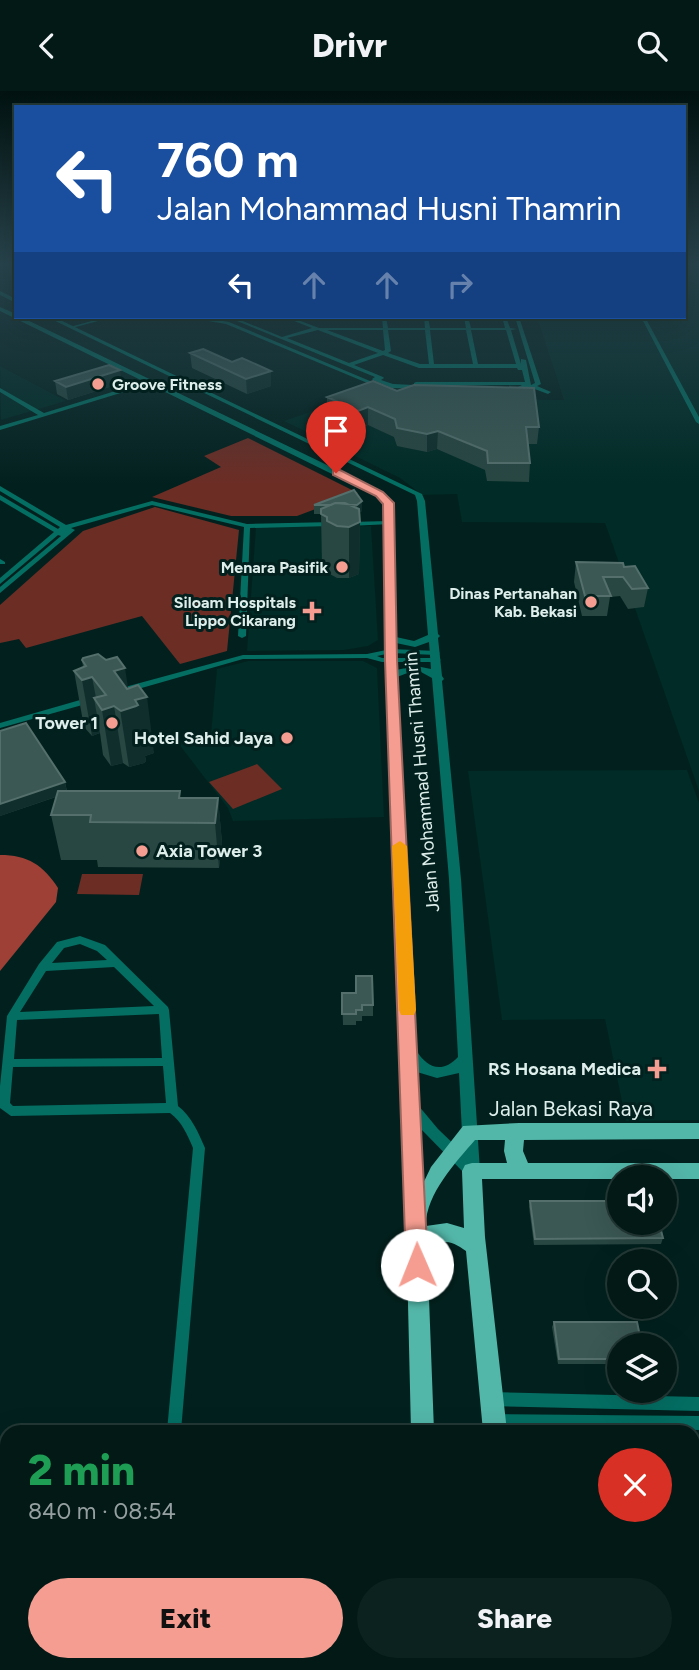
<!DOCTYPE html>
<html lang="en">
<head>
<meta charset="utf-8">
<style>
	body { margin:0; font-family:Figtree,sans-serif; background:#0c221f; color:#f1f3f6; height:100vh; display:flex; flex-direction:column; font-size:26px; white-space:nowrap }
	* { box-sizing:border-box; margin:0 }
	p { font-size:23px; color:#96a0a1 }
	.icon { flex:none; width:38px; height:38px; fill:none; stroke:currentColor; stroke-width:2; stroke-linecap:round; stroke-linejoin:round }
	.map { position:relative; flex:1; overflow:hidden }
	.panel { position:absolute; left:0px; top:1334px; width:700px; height:247px; display:flex; flex-direction:column; background:#021916; border-radius:21px 21px 0 0; box-shadow:0 7px 28px #0002,0 0 0 2px #233835 }
	.panel>* { flex:none }
	.hud { position:absolute; left:14px; top:14px; width:672px; height:214px; border-radius:0px; box-shadow:0 7px 28px #0002,0 0 0 2px #233835; background:#1a4fa0; color:#fff; overflow:hidden }
	.controls { position:absolute; left:607px; top:1074px; display:grid; gap:14px }
	.controls a { display:grid; place-items:center; width:70px; height:70px; border-radius:50%; background:#021916; box-shadow:0 7px 28px #0002,0 0 0 2px #233835; font-size:35px }
	.pin { position:absolute; display:grid; place-items:center; width:60px; height:60px; color:#fff; margin:-72px -30px; border-radius:50% 50% 50% 0; rotate:-45deg; box-shadow:0 0 7px #0007 }
	.pin .icon { rotate:45deg }
	.me { position:absolute; width:77px; margin:-38px; rotate:359deg; stroke-linejoin:round; filter:drop-shadow(0 0 5px #0008) }
	.turn { display:flex; align-items:center; gap:24px; height:147px; padding:0 28px; font-size:32px }
	.turn .icon { width:91px; height:91px; stroke-width:2.5 }
	.turn b { display:block; font-size:49px; line-height:60px }
	.lanes { display:flex; align-items:center; height:66px; padding:0 28px; background:#0003; justify-content:center; gap:35px; direction:ltr }
	.lanes .off { opacity:.35 }
	.round { display:grid; place-items:center; flex:none; width:74px; height:74px; border-radius:37px; background:#0c221f }
	.head { display:flex; align-items:center; justify-content:space-between; height:119px; padding:0 28px }
	h1 { font-size:42px; font-weight:800; line-height:52px; color:#1e9e55 }
	.action { display:flex; gap:14px; margin-top:auto; padding:14px 28px }
	.action a { flex:1; height:80px; border-radius:42px; background:#f59d90; color:#111; font-size:28px; font-weight:800; line-height:80px; text-align:center }
	.action a+a { background:#0c221f; color:#f1f3f6 }
	header { display:flex; justify-content:space-between; align-items:center; height:91px; padding:0 28px; background:#021916; font-size:32px; font-weight:800 }
	.map>svg:first-child { display:block }
	.built { fill:#002b26 }
	.green { fill:#6c2d25 }
	.water { fill:#9f4036 }
	.lines { fill:none; stroke-linecap:round; stroke-linejoin:round }
	.minor { fill:#046e63; fill-rule:evenodd }
	.tertiary { fill:#046e63; fill-rule:evenodd }
	.primary { fill:#52b6a8; fill-rule:evenodd }
	.wall { fill:#284642 }
	.shaded-wall { fill:#102f2c }
	.building { fill:#3b5854; stroke:#546f6c; stroke-width:2 }
	.route { fill:#f59d90; stroke:#9f665e; stroke-width:2 }
	.slow { fill:#f59e0b }
	.poi-dot { fill:#f59d90; stroke:#02211e; stroke-width:2.5 }
	.labels { text-anchor:middle; stroke-width:6; stroke-linejoin:round; paint-order:stroke }
	.far-poi-label { font-size:16px; font-weight:bold; fill:#ddeeeb; stroke:#02211e; text-anchor:end }
	.poi-label { font-size:18px; font-weight:bold; fill:#ddeeeb; stroke:#02211e; text-anchor:end }
	.street-label { font-size:18px; fill:#ddeeeb; stroke:#02211e }
	.near-street-label { font-size:21px; fill:#ddeeeb; stroke:#02211e }
</style>
</head>
<body>
<header><svg class="icon" aria-label="back" viewBox="0 0 24 24"><path d="M15 5l-7 7 7 7"/></svg>Drivr<svg class="icon" aria-label="search" viewBox="0 0 24 24"><circle cx="10" cy="10" r="6"/><path d="M15 15l6 6"/></svg></header>
<div class="map">
<svg width="699" height="1579" viewBox="0 0 699 1579">
	<rect width="100%" height="100%" fill="#02211e"/>
	<!-- built -->
	<path class="built" d="M684,172H699V700L605,432L462,431L457,403L422,404L400,387L284,330L365,302L399,307L564,309L537,226H684Z
		M0,275L66,310L1,329Z
		M371,435L378,549L368,555L344,559L247,560L256,436Z
		M248,570H363L377,577L384,726L233,730L228,717L178,652L211,643L217,578Z
		M687,679L699,712V1029L626,1030L605,928L502,929L468,680Z"/>
	<!-- green -->
	<path class="green" d="M248,347L358,402L297,425H231L152,406L221,376L204,365Z
		M155,416L239,439L227,560L180,573L142,525L26,557L19,548L0,552V514L83,440Z
		M257,673L282,698L233,718L209,691Z
		M82,783H143L139,804L77,803Z"/>
	<!-- water -->
	<path class="water" d="M0,764C28,764 43,774 58,797L56,811L0,880Z"/>
	<g class="lines">
		<!-- minor -->
		<path class="minor" d="M106,226H113L72,237L70,236Z
			M189,226H198L229,231L382,295L377,296L226,233L191,227Z
			M227,226H233L282,246L312,237L284,226H290L319,237H383L382,226H386L388,237H425L424,226H428L430,237H466L464,226H468L471,237H505L502,226H506L510,237L517,238L511,239L521,273V268L526,269L531,294L535,292L515,226H519L541,293L537,295L551,301L548,303L532,297L523,301L520,299L523,297L518,296L522,294H521L423,295L425,296L422,298L392,297L373,289L372,288L375,286ZM318,239L378,262L349,272L287,247ZM327,239H383L385,259L383,260ZM388,239H425L429,273H420L388,262L391,260ZM430,239H466L473,273H434ZM471,239H506L516,273H478ZM383,264L419,277H517L518,279H522L525,291H416L414,292V294L393,293L381,289L384,287L383,286L354,274Z
			M641,226H645L699,326V333L696,331Z
			M151,289L154,291L153,292L0,339V335L38,324L0,301V297L44,322Z
			M0,395L66,434L152,410L247,433L334,431L337,433L334,435L250,437L246,545L242,547L238,545L244,436L152,414L71,437L75,439L0,502V496L61,445L58,444L0,493V487L54,441L0,409V404L58,438L60,436L0,400Z
			M389,430L391,431V433L349,435L346,433L349,431Z
			M0,468L5,471V473H0Z
			M391,558L436,560L440,562L436,564L391,562L377,565L382,567H437L441,569L437,571H382L367,567L243,568L131,600H125L124,598L125,596L243,564L367,563Z
			M87,607H90L94,609L93,611L0,637V632Z
			M80,845L105,854L168,916L169,919L178,1015C192,1026 198,1041 205,1057L181,1340H167L193,1057C187,1043 182,1031 170,1022L11,1025L0,1017V995L7,925L39,873L57,851ZM80,853L97,860L107,869L52,872L64,857ZM114,876L154,915L20,921L46,880ZM159,923L162,967L14,968L17,929ZM163,975L166,1012L13,1015L10,1012L13,976Z
			M492,1301L699,1306V1320L492,1315L487,1313L485,1308L487,1303Z
			M494,1323L699,1325V1339L494,1337L489,1335L487,1330L489,1325Z
			M17,1573H33V1579H17Z
			M169,1573H185L184,1579H168Z"/>
		<!-- tertiary -->
		<path class="tertiary" d="M0,200L16,208V212L0,204Z
			M0,216L16,223V226H21L383,401L393,412L396,546L414,550L428,544L417,410L415,404L47,226H54L422,403L425,410L438,543L440,545L438,547L442,585L444,588L442,590L461,788L480,1080L477,1085L472,1087L467,1085L420,1037L424,1124L422,1129L416,1131L410,1129L408,1124L386,569L385,413L377,405L0,220ZM429,551L431,578L416,575L396,579V552L415,556ZM410,581H421L432,587L449,788L458,966C442,983 427,977 416,959L397,586ZM417,981L437,987L459,982L463,1062L438,1038L418,1014Z"/>
		<!-- primary -->
		<path class="primary" d="M519,1032H699V1048L524,1049L523,1060L528,1072H699V1088H482L485,1146L507,1340H483L466,1160C453,1150 443,1148 427,1154L434,1340H411L406,1128L431,1076L463,1035ZM475,1049H505L504,1060L507,1072H472L465,1074L462,1080L464,1137L447,1132L426,1135C425,1104 456,1071 475,1049Z
			M418,1573H444V1579H418Z
			M506,1573H532V1579H506Z"/>
	</g>
	<!-- wall -->
	<path class="wall" d="M190,262L271,280V295L247,303L192,277Z
		M55,290L122,292L68,309L57,303Z
		M397,300L539,336L537,353H528L530,372L529,391L487,390L485,379L437,358L427,361L397,355L394,346L368,334L358,337L327,323V306Z
		M354,399L362,420L360,421L359,483L349,487H337L328,482V478L322,475L321,423H314V413Z
		M576,471L624,476L648,497L644,516L628,518L620,505L610,506L607,525H582L574,491Z
		M82,569L128,597L154,662L145,665L146,670L144,672L129,676L123,672L111,675L103,664L100,642L92,645L84,636L74,580L83,576Z
		M0,640L65,691L67,700L181,707H218L222,752L219,777L98,776L97,769H61L51,724L56,706L0,725Z
		M342,902L373,914V925H362V930H356V934H343Z
		M530,1110L663,1147L661,1153L534,1154L529,1116Z
		M554,1231L620,1255V1273H558L552,1236Z"/>
	<!-- shaded-wall -->
	<path class="shaded-wall" d="M120,279L122,292L68,309L66,296Z
		M271,280V295L247,303L246,288Z
		M368,316V334L358,337V320Z
		M438,340L437,358L427,361V343Z
		M362,410V420L357,423V414Z
		M360,431L359,483L349,487V436Z
		M125,577L131,617L135,609L147,606L154,662L145,665L146,670L144,672L129,676L114,580Z
		M92,586L97,612L94,607L100,642L92,645L82,589Z
		M114,615L123,672L111,675L102,619Z
		M65,691L67,702L0,725V713Z
		M218,707L222,752L219,777L215,732Z"/>
	<!-- building -->
	<path class="building" d="M203,258L232,271L242,267L271,280L246,288L190,262Z
		M109,274L120,279L66,296L55,290Z
		M373,290L397,300L414,294L534,297L539,336H526L530,372H488L487,360L438,340L427,343L397,337L395,328L368,316L358,320L327,306Z
		M354,399L362,410L357,414L335,412L331,414H314Z
		M335,412H345L359,418L360,431L349,436L337,435L327,430V426L321,423V418Z
		M576,471L623,472L624,476L635,475L648,497L632,498L623,486H603L611,505H585Z
		M98,563L106,569L117,566L125,577L114,580L127,598L138,594L147,606L135,609L138,614L136,615L121,620L114,615L102,619L94,607L106,604L92,586L82,589L74,580L86,575L82,569L83,567Z
		M26,632L65,691L0,713V640Z
		M58,700H180L179,707H218L215,732L90,731L91,724H51Z
		M356,885H372L373,914H362V919H356V923H342V902H356Z
		M530,1110H620V1132H659L663,1147L535,1148Z
		M554,1231H637L642,1255H620V1268H559Z"/>
	<!-- sky -->
	<linearGradient id="sky" x2="0" y2="1"><stop stop-color="#011210"/><stop offset="0.44" stop-color="#28434c"/><stop offset="1" stop-color="#28434c" stop-opacity="0"/></linearGradient>
	<rect width="699" height="393" fill="url(#sky)"/>
	<!-- route -->
	<path class="route" d="M333,379H340L383,401L394,412L397,569L428,1174L424,1181L417,1183L409,1181L406,1174L385,569L383,413L376,405L333,384Z"/>
	<!-- slow -->
	<path class="slow" d="M400,750L407,755L416,919L414,924H401L399,919L392,755Z"/>
	<!-- markers -->
	<g class="poi-dot">
		<circle cx="98" cy="293" r="7"/>
		<circle cx="342" cy="476" r="7"/>
		<circle cx="591" cy="511" r="7"/>
		<path d="M308.5 509.5h7v7h7v7h-7v7h-7v-7h-7v-7h7z"/>
		<circle cx="112" cy="632" r="7"/>
		<circle cx="287" cy="647" r="7"/>
		<circle cx="142" cy="760" r="7"/>
		<path d="M653.5 967.5h7v7h7v7h-7v7h-7v-7h-7v-7h7z"/>
	</g>
	<g class="labels">
		<!-- far-poi labels -->
		<g class="far-poi-label">
			<text x="112" y="299" text-anchor="start">Groove Fitness</text>
			<text x="328" y="482">Menara Pasifik</text>
			<text x="577" y="508">Dinas Pertanahan<tspan x="577" dy="18">Kab. Bekasi</tspan></text>
			<text x="296" y="517">Siloam Hospitals<tspan x="296" dy="18">Lippo Cikarang</tspan></text>
		</g>
		<!-- poi labels -->
		<g class="poi-label">
			<text x="98" y="638">Tower 1</text>
			<text x="273" y="653">Hotel Sahid Jaya</text>
			<text x="156" y="766" text-anchor="start">Axia Tower 3</text>
			<text x="641" y="984">RS Hosana Medica</text>
		</g>
		<!-- street labels -->
		<g class="street-label">
			<text transform="translate(422 691) rotate(-95)" y="6">Jalan Mohammad Husni Thamrin</text>
		</g>
		<!-- near-street labels -->
		<g class="near-street-label">
			<text x="571" y="1025">Jalan Bekasi Raya</text>
		</g>
	</g>
</svg>
<div class="controls">
<a><svg class="icon" aria-label="sound" viewBox="0 0 24 24"><path d="M4 9h4l5-4v14l-5-4H4zM17 9q2 3 0 6"/></svg></a>
<a><svg class="icon" aria-label="search" viewBox="0 0 24 24"><circle cx="10" cy="10" r="6"/><path d="M15 15l6 6"/></svg></a>
<a><svg class="icon" aria-label="layers" viewBox="0 0 24 24"><path d="M12 4l9 5-9 5-9-5zM3 14l9 5 9-5"/></svg></a>
</div>
<div class="pin" style="left:336px;top:382px;background:#d93025"><svg class="icon" aria-label="arrive" viewBox="0 0 24 24"><path d="M6 21V4h12l-3 4 3 4H6"/></svg></div>
<svg class="me" style="left:417px;top:1174px" viewBox="-20 -20 40 40"><circle r="19" fill="#fff"/><path d="M0-13L10 11 0 6-10 11z" fill="#f59d90"/></svg>
<div class="hud">
<div class="turn"><svg class="icon" aria-label="left" viewBox="0 0 24 24"><path d="M17 20v-9H6M10 6l-5 5 5 5"/></svg><div><b>760 m</b>Jalan Mohammad Husni Thamrin</div></div>
<div class="lanes"><svg class="icon" aria-label="left" viewBox="0 0 24 24"><path d="M17 20v-9H6M10 6l-5 5 5 5"/></svg><svg class="icon off" aria-label="ahead" viewBox="0 0 24 24"><path d="M12 20V5M6 11l6-6 6 6"/></svg><svg class="icon off" aria-label="ahead" viewBox="0 0 24 24"><path d="M12 20V5M6 11l6-6 6 6"/></svg><svg class="icon off" aria-label="right" viewBox="0 0 24 24"><path d="M7 20v-9h11M14 6l5 5-5 5"/></svg></div>
</div>
<section class="panel">
<div class="head"><div><h1>2 min</h1><p>840 m · 08:54</p></div><a class="round" style="background:#d93025;color:#fff"><svg class="icon" aria-label="close" viewBox="0 0 24 24"><path d="M6 6l12 12M18 6L6 18"/></svg></a></div>
<div class="action"><a>Exit</a><a>Share</a></div>
</section>
</div>
</body>
</html>
